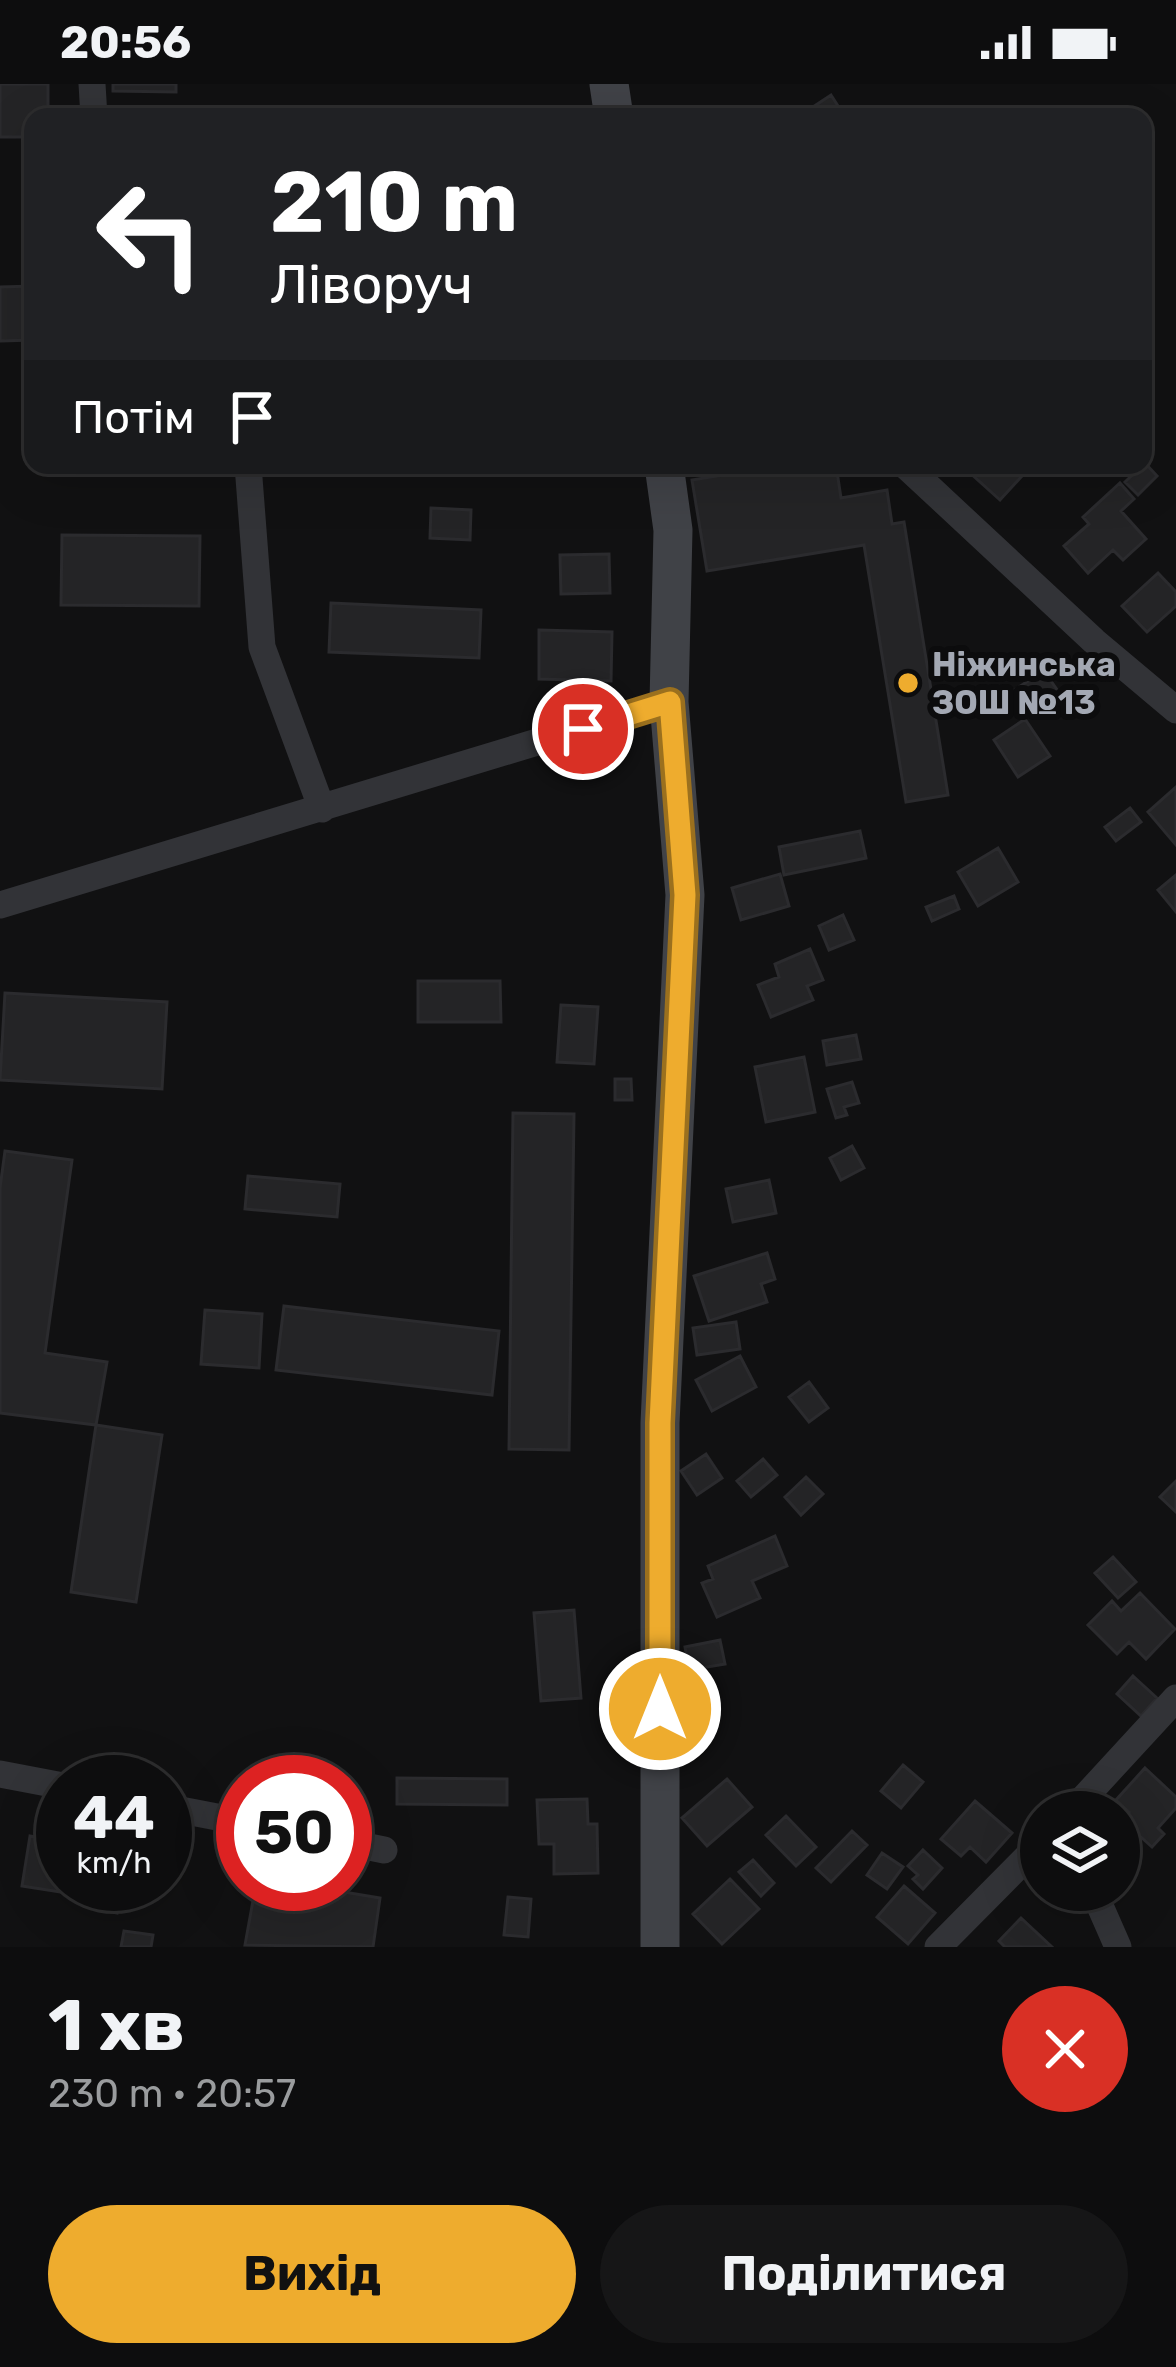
<!DOCTYPE html>
<html lang="uk">
<head>
<meta charset="utf-8">
<style>
	body { margin:0; font-family:Rubik,sans-serif; background:#161617; color:#f1f3f6; height:100vh; display:flex; flex-direction:column; font-size:45px; white-space:nowrap }
	* { box-sizing:border-box; margin:0 }
	p { font-size:39px; color:#9a9c9e }
	.icon { flex:none; width:66px; height:66px; fill:none; stroke:currentColor; stroke-width:2; stroke-linecap:round; stroke-linejoin:round }
	.map { position:relative; height:1863px; overflow:hidden }
	.side { display:flex; flex-direction:column; background:#0d0d0e; flex:1 }
	.side>* { flex:none }
	.banner { position:absolute; left:24px; top:24px; width:1128px; height:366px; border-radius:24px; box-shadow:0 12px 48px #0002,0 0 0 3px #2d2d2e; background:#202124; color:#fff; overflow:hidden }
	.tools { position:absolute; left:1020px; top:1707px; display:grid; gap:24px }
	.tools a { display:grid; place-items:center; width:120px; height:120px; border-radius:50%; background:#0d0d0e; box-shadow:0 12px 48px #0002,0 0 0 3px #2d2d2e; font-size:60px }
	.speed { position:absolute; left:36px; top:1671px; display:flex; gap:24px; font-size:60px; font-weight:700; text-align:center }
	.speed>* { display:grid; place-content:center; width:156px; height:156px; border-radius:50%; background:#0d0d0e; box-shadow:0 12px 48px #0002,0 0 0 3px #2d2d2e; line-height:1 }
	.speed small { font-size:30px; font-weight:400 }
	.speed .limit { border:18px solid #d22; background:#fff; color:#111 }
	.pin { position:absolute; display:grid; place-items:center; width:102px; height:102px; color:#fff; margin:-51px; border:6px solid #fff; border-radius:50%; box-shadow:0 3px 12px #0007 }
	.me { position:absolute; width:132px; margin:-66px; rotate:0deg; stroke-linejoin:round; filter:drop-shadow(0 0 9px #0008) }
	.turn { display:flex; align-items:center; gap:42px; height:252px; padding:0 48px; font-size:54px }
	.turn .icon { width:156px; height:156px; stroke-width:2.5 }
	.turn b { display:block; font-size:84px; line-height:102px }
	.then { display:flex; align-items:center; height:114px; padding:0 48px; background:#0003; gap:24px; font-size:45px }
	.round { display:grid; place-items:center; flex:none; width:126px; height:126px; border-radius:63px; background:#161617 }
	.overview { display:flex; align-items:center; justify-content:space-between; height:204px; padding:0 48px }
	h1 { font-size:72px; font-weight:700; line-height:90px }
	.primary-button { display:flex; gap:24px; margin-top:auto; padding:24px 48px }
	.primary-button a { flex:1; height:138px; border-radius:72px; background:#eeac2e; color:#111; font-size:48px; font-weight:700; line-height:138px; text-align:center }
	.primary-button a+a { background:#161617; color:#f1f3f6 }
	.status { display:flex; justify-content:space-between; align-items:center; height:84px; padding:0 60px; background:#0d0d0e; direction:ltr }
	.status svg { height:33px; fill:currentColor }
	.map>svg:first-child { display:block }
	.building { fill:#242426; stroke:#2b2b2e; stroke-width:3 }
	.lines { fill:none; stroke-linecap:round; stroke-linejoin:round }
	.street { stroke:#323337; stroke-width:27 }
	.secondary { stroke:#404247; stroke-width:39 }
	.route-casing { stroke:#9b701e; stroke-width:30 }
	.route { stroke:#eeac2e; stroke-width:21 }
	.poi-dot { fill:#eeac2e; stroke:#0c0c0d; stroke-width:4.5 }
	.labels { text-anchor:middle; stroke-width:12; stroke-linejoin:round; paint-order:stroke }
	.poi-label { font-size:33px; font-weight:bold; fill:#a3a8b3; stroke:#0c0c0d; text-anchor:start }
</style>
</head>
<body>
<div class="status"><b>20:56</b><svg viewBox="0 0 49 12"><path d="M0 12V9h3v3zM5 12V6h3v6zM10 12V3h3v9zM15 12V0h3v12zM26 1h20v11H26zM47 4h2v5h-2z"/></svg></div>
<div class="map">
<svg width="1176" height="1863" viewBox="0 0 1176 1863">
	<rect width="100%" height="100%" fill="#111112"/>
	<!-- building -->
	<path class="building" d="M0,0H48V33H33V53H0Z
		M113,0H176V8L113,7Z
		M831,11L845,33H820L813,23Z
		M33,202V256L0,257V203Z
		M1145,379L1157,392L1138,411L1125,398Z
		M785,381H836L841,414L887,406L892,440L904,438L948,711L906,718L864,461L707,487L692,396Z
		M973,381H1032L1000,416L968,387Z
		M1120,399L1134,415L1121,427L1146,455L1123,476L1113,466L1088,489L1064,462L1089,440L1083,433Z
		M431,424L471,426L470,456L430,454Z
		M62,451L200,452L199,522L61,521Z
		M609,470L610,509L561,510L560,471Z
		M1158,489L1176,508V522L1147,548L1122,522Z
		M331,519L481,526L479,574L329,568Z
		M539,546L612,548L611,597L539,595Z
		M1044,587L1058,607L1025,628L1011,608Z
		M1025,635L1050,672L1018,693L994,656Z
		M1176,703V761L1148,728Z
		M1130,724L1141,738L1116,757L1105,743Z
		M860,747L866,774L784,791L779,763Z
		M998,764L1018,798L978,822L958,788Z
		M780,790L789,822L741,836L732,804Z
		M1176,791V828L1158,806Z
		M954,812L959,825L932,837L926,823Z
		M843,831L854,856L829,866L819,842Z
		M810,865L823,896L807,902L813,916L771,933L758,901L779,893L775,880Z
		M418,897H500L501,938H418Z
		M5,909L167,918L162,1005L0,996Z
		M561,921L598,923L594,980L557,978Z
		M856,951L861,975L827,981L823,957Z
		M804,973L815,1028L766,1038L755,983Z
		M615,995H631L632,1016H615Z
		M852,998L859,1019L844,1023L847,1031L836,1034L827,1005Z
		M513,1029L574,1030L569,1366L509,1365Z
		M852,1062L864,1084L841,1096L830,1074Z
		M5,1067L72,1076L45,1269L107,1278L96,1341L0,1329V1104Z
		M248,1092L340,1100L337,1133L245,1125Z
		M769,1096L776,1129L733,1138L726,1105Z
		M767,1169L775,1195L761,1200L767,1218L709,1237L694,1192Z
		M284,1222L499,1247L492,1311L276,1286Z
		M205,1226L262,1230L259,1284L201,1280Z
		M736,1238L740,1265L697,1271L693,1244Z
		M740,1272L756,1303L712,1327L696,1296Z
		M809,1298L828,1324L809,1338L789,1313Z
		M96,1341L162,1351L136,1518L71,1508Z
		M706,1370L722,1394L697,1411L681,1387Z
		M763,1375L777,1391L751,1413L737,1397Z
		M806,1393L823,1410L801,1431L785,1413Z
		M1176,1397V1428L1160,1413Z
		M775,1452L787,1482L752,1497L760,1514L717,1533L702,1499L713,1495L708,1482Z
		M1113,1473L1136,1498L1118,1514L1095,1489Z
		M1140,1509L1175,1545L1146,1575L1129,1558L1117,1570L1088,1541L1112,1517L1121,1527Z
		M574,1526L581,1614L541,1617L534,1529Z
		M720,1556L725,1580L689,1586L685,1563Z
		M1133,1592L1157,1614L1141,1632L1117,1610Z
		M903,1681L923,1698L901,1724L881,1707Z
		M1145,1684L1176,1713V1724L1158,1744L1164,1750L1152,1763L1122,1736L1129,1728L1116,1716Z
		M397,1694L507,1695V1721L397,1720Z
		M727,1695L752,1723L707,1762L682,1734Z
		M587,1715L588,1740H597L598,1789L554,1790V1760H539L537,1716Z
		M975,1717L1012,1749L986,1778L970,1763L961,1772L941,1755Z
		M786,1732L816,1763L796,1782L766,1751Z
		M852,1747L867,1761L831,1798L816,1784Z
		M30,1752L63,1758V1800H121L117,1829L97,1825L99,1814L22,1802Z
		M923,1766L942,1784L923,1805L913,1795L918,1791L908,1782Z
		M882,1769L903,1783L887,1805L867,1791Z
		M753,1776L774,1799L761,1812L739,1788Z
		M730,1795L759,1825L722,1860L693,1830Z
		M256,1800H296L380,1814L373,1863L245,1861Z
		M904,1802L935,1829L908,1860L877,1833Z
		M508,1813L531,1815L528,1853L504,1851Z
		M1021,1834L1052,1863H1005L999,1857Z
		M124,1847L153,1851L151,1863H121Z"/>
	<g class="lines">
		<!-- street -->
		<path class="street" d="M92,0L94,33
			M248,381L262,563L322,725
			M905,381L1094,557L1176,626
			M0,821L669,618
			M0,1690L63,1702
			M165,1723L243,1738
			M1071,1728L1176,1614
			M345,1758L384,1766
			M1093,1806L1118,1863
			M938,1863L1041,1759"/>
		<!-- secondary -->
		<path class="secondary" d="M609,0L614,33
			M660,1863V1339L685,811L669,618L673,446L664,381"/>
	</g>
	<g class="lines">
		<!-- route casing -->
		<g class="route-casing">
			<path id="route" d="M583,645L670,618L685,811L660,1339V1625"/>
		</g>
		<!-- route -->
		<use href="#route" class="route"/>
	</g>
	<!-- markers -->
	<circle class="poi-dot" cx="908" cy="599" r="12"/>
	<g class="labels">
		<!-- poi labels -->
		<g class="poi-label">
			<text x="932" y="592">Ніжинська<tspan x="932" dy="38">ЗОШ №13</tspan></text>
		</g>
	</g>
</svg>
<div class="tools">
<a><svg class="icon" aria-label="layers" viewBox="0 0 24 24"><path d="M12 4l9 5-9 5-9-5zM3 14l9 5 9-5"/></svg></a>
</div>
<div class="speed"><div>44<small>km/h</small></div><div class="limit">50</div></div>
<div class="pin" style="left:583px;top:645px;background:#d93025"><svg class="icon" aria-label="arrive" viewBox="0 0 24 24"><path d="M6 21V4h12l-3 4 3 4H6"/></svg></div>
<svg class="me" style="left:660px;top:1625px" viewBox="-20 -20 40 40"><circle r="17" fill="#eeac2e" stroke="#fff" stroke-width="3"/><path d="M0-11L8 9 0 5-8 9z" fill="#fff"/></svg>
<div class="banner">
<div class="turn"><svg class="icon" aria-label="left" viewBox="0 0 24 24"><path d="M17 20v-9H6M10 6l-5 5 5 5"/></svg><div><b>210 m</b>Ліворуч</div></div>
<div class="then">Потім<svg class="icon" aria-label="arrive" viewBox="0 0 24 24"><path d="M6 21V4h12l-3 4 3 4H6"/></svg></div>
</div>
</div>
<section class="side">
<div class="overview"><div><h1>1 хв</h1><p>230 m · 20:57</p></div><a class="round" style="background:#d93025;color:#fff"><svg class="icon" aria-label="close" viewBox="0 0 24 24"><path d="M6 6l12 12M18 6L6 18"/></svg></a></div>
<div class="primary-button"><a>Вихід</a><a>Поділитися</a></div>
</section>
</body>
</html>
